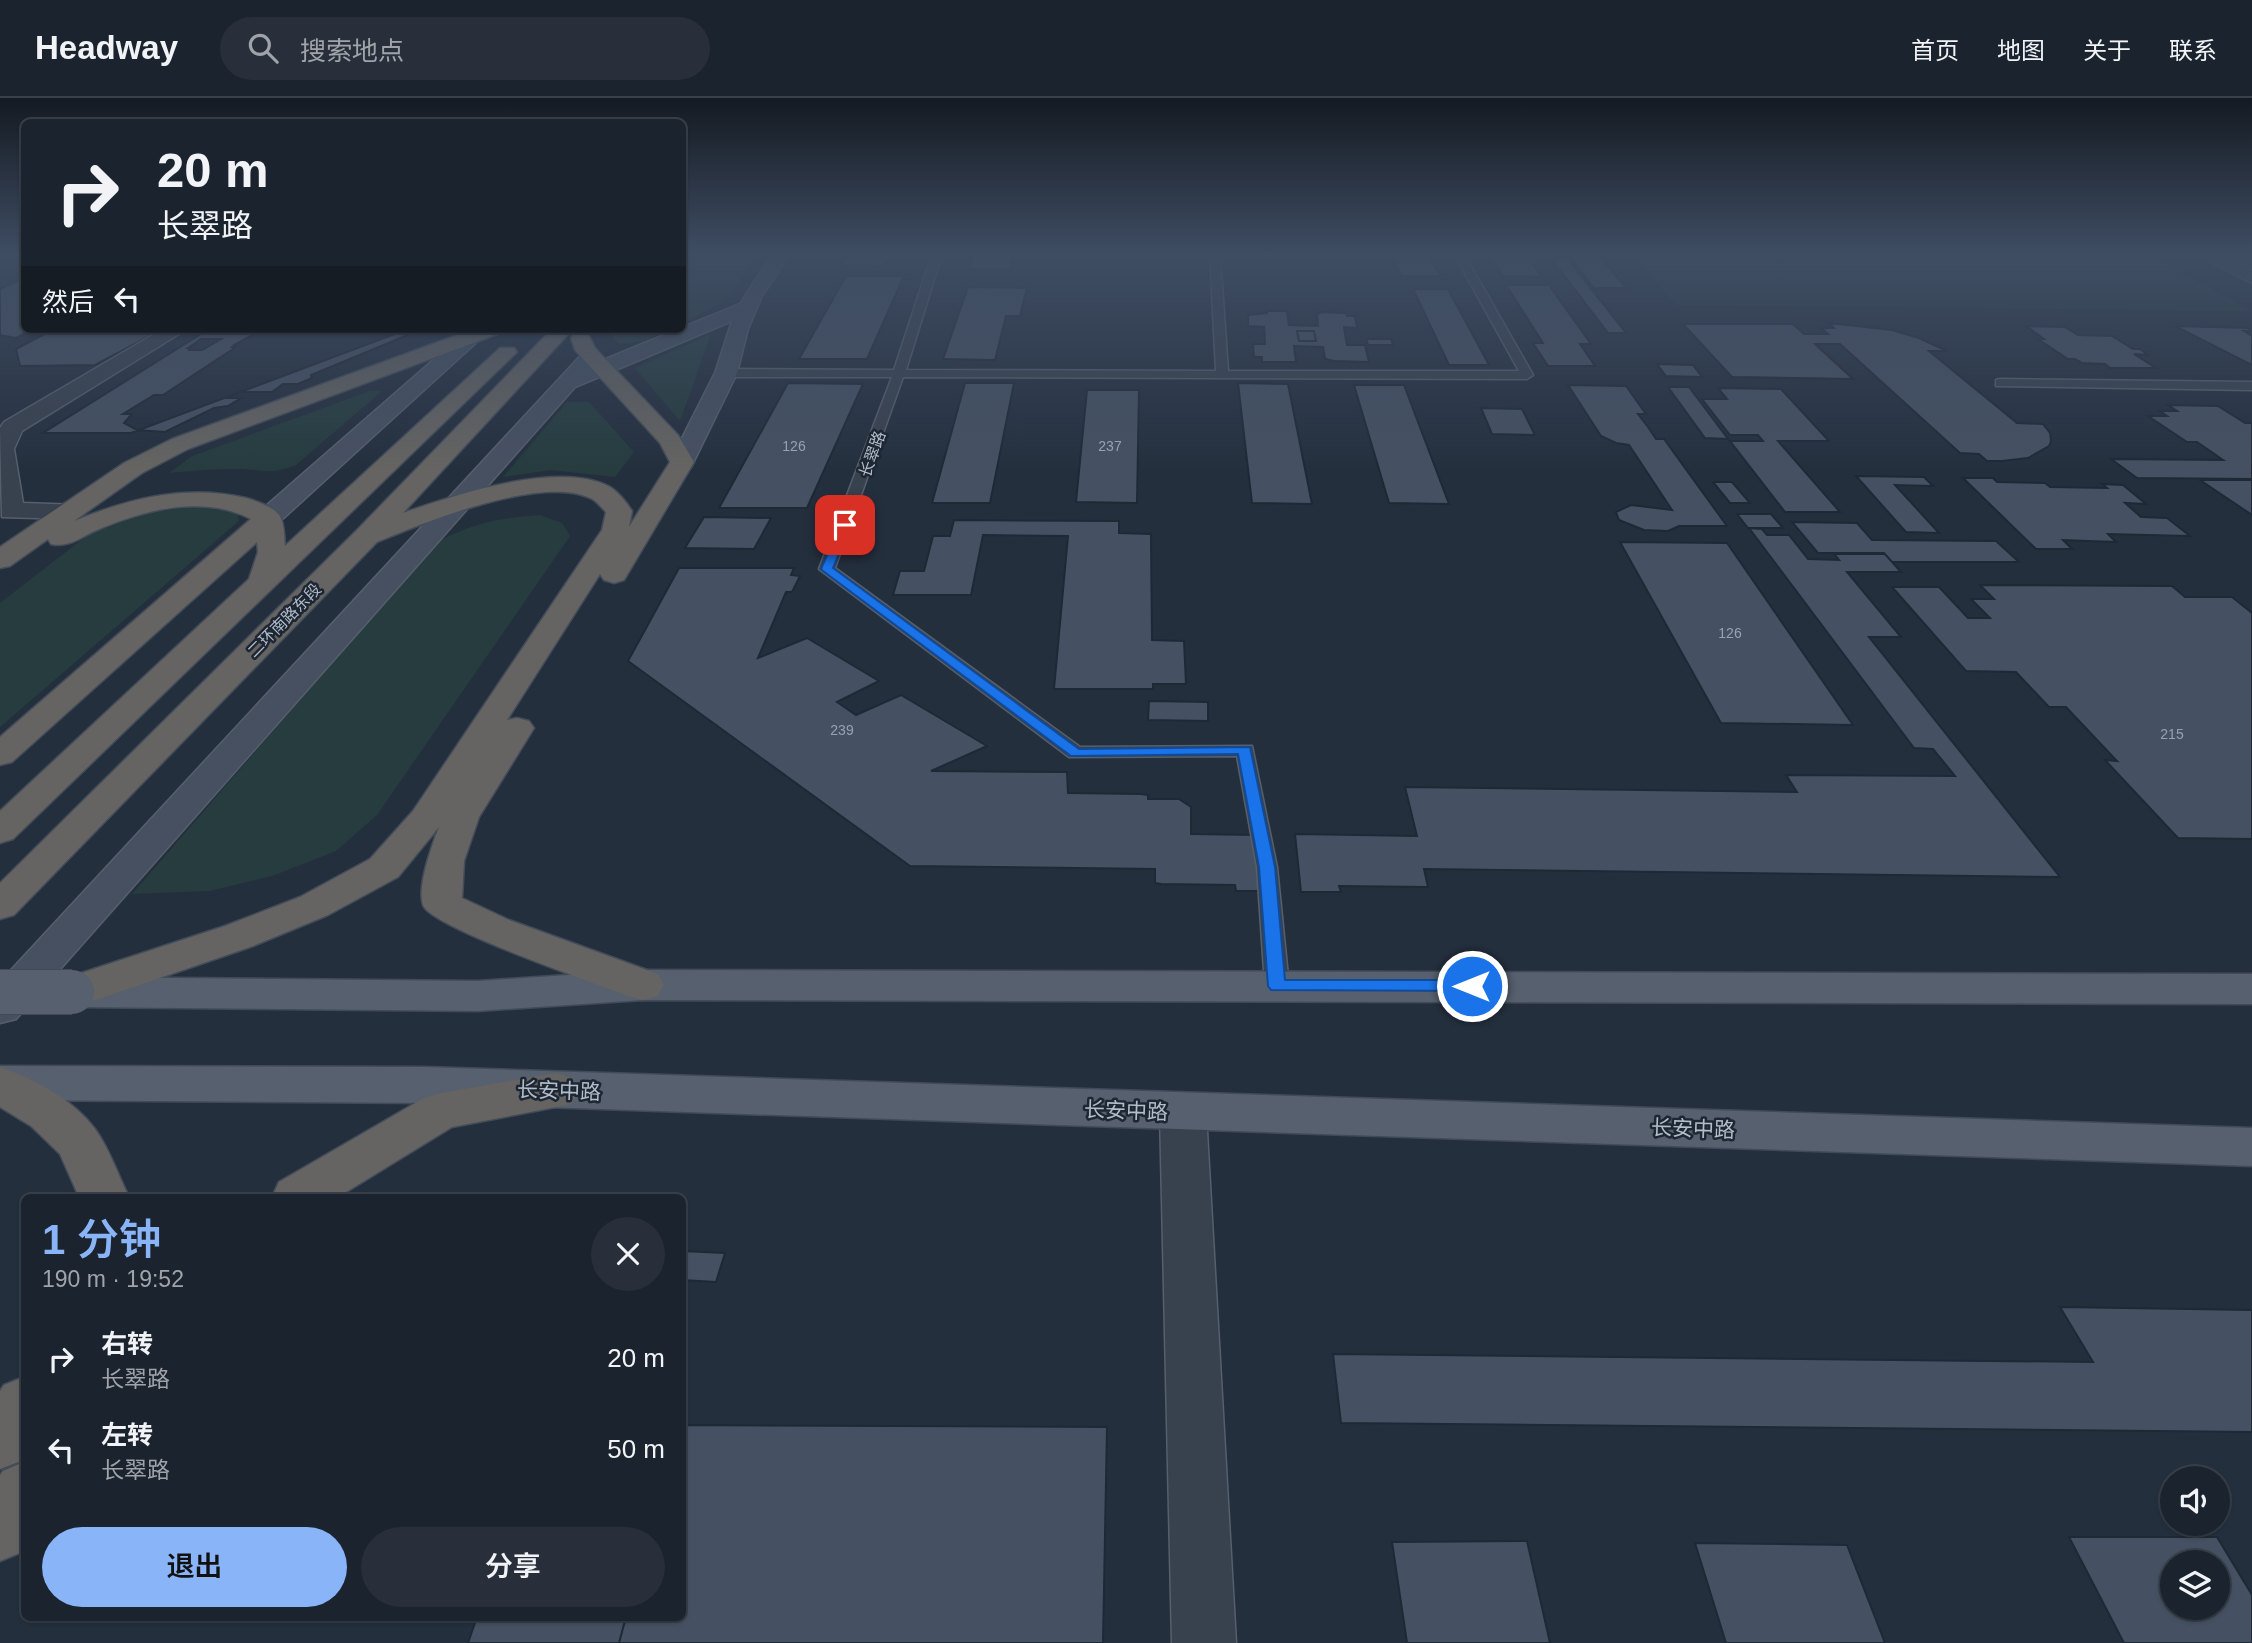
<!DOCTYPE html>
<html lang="zh">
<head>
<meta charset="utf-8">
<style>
	body { margin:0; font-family:Helvetica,"Noto Sans SC",sans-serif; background:#282f3a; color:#f1f3f6; height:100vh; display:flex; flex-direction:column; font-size:26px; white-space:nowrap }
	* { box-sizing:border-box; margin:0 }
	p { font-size:23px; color:#a0a4aa }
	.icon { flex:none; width:38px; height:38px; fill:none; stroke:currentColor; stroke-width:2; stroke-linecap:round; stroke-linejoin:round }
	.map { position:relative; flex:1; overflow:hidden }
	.drawer { position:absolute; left:21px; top:1096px; width:665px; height:427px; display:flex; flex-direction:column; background:#1b232e; border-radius:10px; box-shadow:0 2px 5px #0004,0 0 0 2px #39404a }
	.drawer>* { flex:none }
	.hud { position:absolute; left:21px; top:21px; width:665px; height:214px; border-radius:10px; box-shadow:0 2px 5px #0004,0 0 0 2px #39404a; background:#1b232e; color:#f1f3f6; overflow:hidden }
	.fabs { position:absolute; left:2160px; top:1368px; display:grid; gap:14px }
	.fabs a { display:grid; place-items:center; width:70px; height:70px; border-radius:50%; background:#1b232e; box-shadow:0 2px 5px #0004,0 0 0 2px #39404a; font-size:35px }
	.pin { position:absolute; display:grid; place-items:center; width:60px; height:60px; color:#fff; margin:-30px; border-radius:14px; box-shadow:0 4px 10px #0006 }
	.me { position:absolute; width:77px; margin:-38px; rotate:270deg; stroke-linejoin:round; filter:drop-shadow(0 0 5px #0008) }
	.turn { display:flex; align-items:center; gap:24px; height:147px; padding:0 21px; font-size:32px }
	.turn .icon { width:91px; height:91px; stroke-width:2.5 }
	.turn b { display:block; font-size:49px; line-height:60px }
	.then { display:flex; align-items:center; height:66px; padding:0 21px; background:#0003; gap:14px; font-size:26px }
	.round { display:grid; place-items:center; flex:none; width:74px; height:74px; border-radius:37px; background:#282f3a }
	.head { display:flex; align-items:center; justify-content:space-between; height:119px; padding:0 21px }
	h1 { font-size:42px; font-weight:600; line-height:52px; color:#8ab4f8 }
	.cta { display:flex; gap:14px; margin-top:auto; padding:14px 21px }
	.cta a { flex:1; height:80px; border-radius:42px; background:#8ab4f8; color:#111; font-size:28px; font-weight:600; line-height:80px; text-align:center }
	.cta a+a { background:#282f3a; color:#f1f3f6 }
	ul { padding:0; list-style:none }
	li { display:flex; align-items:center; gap:21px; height:91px; padding:0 21px }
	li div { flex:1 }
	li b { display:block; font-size:26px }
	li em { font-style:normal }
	header { display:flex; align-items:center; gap:42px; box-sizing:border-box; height:98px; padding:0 35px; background:#1b232e; border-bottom:2px solid #39404a }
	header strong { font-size:33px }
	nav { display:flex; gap:38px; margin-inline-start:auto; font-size:24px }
	.search { width:490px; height:63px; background:#282f3a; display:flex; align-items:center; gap:18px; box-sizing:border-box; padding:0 24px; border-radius:38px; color:#a0a4aa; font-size:26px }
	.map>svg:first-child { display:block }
	.green { fill:#263c3f }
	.building { fill:#455162; stroke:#1f2835; stroke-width:2; fill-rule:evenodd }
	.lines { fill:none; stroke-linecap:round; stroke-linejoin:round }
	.service-casing { stroke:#565f6c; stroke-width:3 }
	.minor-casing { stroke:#565f6c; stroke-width:3 }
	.secondary-casing { stroke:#565f6c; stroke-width:3 }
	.primary-casing { stroke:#414a57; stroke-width:3 }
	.trunk-casing { stroke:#434c59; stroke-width:3 }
	.service { fill:#38414e; fill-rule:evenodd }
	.minor { fill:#38414e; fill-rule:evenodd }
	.secondary { fill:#465061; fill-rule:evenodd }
	.primary { fill:#56606e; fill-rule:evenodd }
	.trunk { fill:#656462; fill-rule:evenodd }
	.primary-bridge-casing { stroke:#414a57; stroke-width:46; stroke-linecap:butt }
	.primary-bridge { stroke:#56606e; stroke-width:44 }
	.route { fill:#1a73e8; stroke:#114b97; stroke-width:2 }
	.labels { text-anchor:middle; stroke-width:5; stroke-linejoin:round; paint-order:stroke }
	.number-label { font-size:14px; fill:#98a1af }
	.far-street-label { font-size:16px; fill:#b4bcc9; stroke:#1d2633 }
	.near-street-label { font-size:21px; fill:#b4bcc9; stroke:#1d2633 }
</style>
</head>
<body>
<header>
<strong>Headway</strong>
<div class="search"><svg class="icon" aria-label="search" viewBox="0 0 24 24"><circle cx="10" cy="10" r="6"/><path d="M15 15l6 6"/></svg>搜索地点</div>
<nav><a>首页</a><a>地图</a><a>关于</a><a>联系</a></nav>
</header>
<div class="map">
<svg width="2252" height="1545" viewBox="0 0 2252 1545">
	<rect width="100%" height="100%" fill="#242f3e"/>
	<!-- green -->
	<path class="green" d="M683,156H759L724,204L683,224Z
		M1632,156H2147L2252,213L1676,207Z
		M614,231H669L644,243L619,246L613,240Z
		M711,236L680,323L635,270Z
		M370,293H382L296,367C269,378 262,371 236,371C214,371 192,373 169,375L192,358Z
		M567,304H589L634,354L615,379L551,372L503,379Z
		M217,409L237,414L239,423L0,629V505L89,436L148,415L182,410Z
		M540,417L562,425L570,438L377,717L336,753L275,777L210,793L132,796L437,444C474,425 499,420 540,417Z"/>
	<!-- building -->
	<path class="building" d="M848,156H890L883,168L841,167Z
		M975,156H1013L1010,171H970Z
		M1391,156H1428L1440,178H1401Z
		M1488,156H1525L1542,179L1503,178Z
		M1568,156H1598L1626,190H1594Z
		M2219,156H2252V172Z
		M1550,159H1566L1626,235H1608Z
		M846,178H904L867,261H799Z
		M22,181H24V231H32L16,240L0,237V191Z
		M1506,187H1549L1591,246H1580L1595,268H1548L1533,245H1543Z
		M968,189L1027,190L1020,218H1006L995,262L943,261Z
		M1413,191H1448L1489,267H1449Z
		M1267,213H1287L1289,227L1318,228L1317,216L1322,214L1346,215L1347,218H1355L1357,230L1344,229L1347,247H1365L1369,264L1334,263L1325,261L1323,249L1294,248L1296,264H1262V259H1254L1253,246H1265L1264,229L1248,228V217L1267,215ZM1297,233H1314L1316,243H1299Z
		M1829,225L1892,232L1919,240L1947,253H1929L2017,325L2043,326L2050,335L2051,343L2049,348L2028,360L2002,363H1987L1979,356L1960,355L1840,246H1815L1853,281L1732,279L1683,226H1793L1804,236H1828L1821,230H1834Z
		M2026,228L2065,229L2078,237L2112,238L2133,251H2140L2148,257L2134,256L2156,270H2110L2105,266L2082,265L2075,261H2068L2038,241H2044Z
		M2175,228L2249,230L2250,233H2244L2252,238V267Z
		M54,231H163L95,267L20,268L16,251Z
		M209,231H408L131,335H43Z
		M263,231H422L311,277L312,280L298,286H283L272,294H238L229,300H241L228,308L214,310L165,334L137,332L124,325L132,316H123L154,297H163L236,249H232L234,247Z
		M1297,233H1314L1316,243H1299Z
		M201,241H221L202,252H188L192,250H188Z
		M1366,241H1391L1393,247H1368Z
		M1657,266L1693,267L1702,279L1666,278Z
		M788,285L863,286L807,410H719Z
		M965,285H1014L990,405H932Z
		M1238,285L1288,286L1312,406L1252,405Z
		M1354,287H1404L1449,406L1389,405Z
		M1568,287L1626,288L1646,316H1638L1648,329L1656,341H1664L1727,428H1679L1668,433L1644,432L1619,422L1616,414L1631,407L1672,412L1629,347L1616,345L1601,338Z
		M1668,289H1689L1728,341L1705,340Z
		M1718,290L1781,291L1829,343H1778L1840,414H1785L1730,343H1763L1758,337H1730L1702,301H1727Z
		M1087,292H1139L1137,405L1076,404Z
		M2168,307L2218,308L2245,325H2252V381L2137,380L2111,361L2223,362L2197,344H2187L2148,318H2167L2160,313H2177Z
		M1481,310L1522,311L1535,337L1492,336Z
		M1856,378L1924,379L1933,388L1895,387L1939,435L1906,434Z
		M1963,380H1993L1997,384L2045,385L2050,389L2107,390L2102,386L2123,387L2146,406L2125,405L2141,419L2167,420L2190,438L2108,436L2116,444L2063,442L2072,451H2036Z
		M2200,382H2252V417Z
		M1713,384H1732L1750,405H1730Z
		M1737,416H1771L1783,430H1748Z
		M704,419L771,420L754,451L685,450Z
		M954,422L1119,423V435L1151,436L1152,542L1184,543L1186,586H1153V591H1054L1068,438L983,437L971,497H893L900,473H924L933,438H950Z
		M1792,424L1857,425L1872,442L1996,443L2019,464H1892L1884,455H1818Z
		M1749,430L1762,431L1767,437H1789L1808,461L1839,462L1834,456H1885L1901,474H1847L1901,539H1869L2060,779L1424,771L1428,789L1339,788L1341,794H1301L1295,736L1417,738L1405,689L1797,694L1786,677L1955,678L1933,651L1914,650Z
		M1620,444L1727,445L1853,627L1721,625Z
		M679,470H794L791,477L800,478L792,494H786L758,560L807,540L879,583L837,604L856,617L901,597L987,648L931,673L1067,674L1068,695L1141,696L1148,697V701H1179L1191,709V736L1259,737L1264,793H1236L1235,787L1161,786L1155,785V771L910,768L628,563Z
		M1980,487L2172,488L2185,499H2232L2252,515V741L2178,740L2105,662L2117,663L2066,609H2049L2016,574L1966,573L1892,489H1939L1968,520H1990L1971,501H1994Z
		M1149,603L1208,604V623L1148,622Z
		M682,1153L725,1155L716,1184L682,1182Z
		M2060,1209L2252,1212V1334L1341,1325L1333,1256L2093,1264Z
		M682,1327L1107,1329L1103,1545H619L626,1519H682Z
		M2069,1439H2217L2252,1497V1545H2124ZM2172,1465H2217V1510H2172Z
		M1527,1443L1550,1545H1407L1392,1444Z
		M1695,1445L1847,1447L1885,1545H1726Z
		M477,1519H626L619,1545H468Z"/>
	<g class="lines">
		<!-- service casing -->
		<g class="service-casing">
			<path id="service" d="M932,156H942L906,272L1216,273L1210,156H1220L1228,273H1519L1454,156H1464L1533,277L1527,281L903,279L835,470L1080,649L1252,648L1277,769L1289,888L1285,894L1277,896L1269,894L1265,888L1257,769L1237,658L1069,659L819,471L892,279H726L720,275L726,271L894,272Z
				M2000,281L2252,284V292L1996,288V282Z"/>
		</g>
		<!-- minor casing -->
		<g class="minor-casing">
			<path id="minor" d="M2195,156H2218L2252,173V185Z
				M163,231H187L22,333L14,351L23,405L79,407L83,413L79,419L70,421L2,419L0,330L4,324Z
				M1183,997L1200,1002L1206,1015L1236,1545H1172L1160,1015L1166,1002Z"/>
		</g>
		<!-- secondary casing -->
		<g class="secondary-casing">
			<path id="secondary" d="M772,156H790L762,198L748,231L737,275L691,369L682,371L673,369L670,364L715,275L732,223L575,289L16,921L0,925V884L584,254H598L601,258L596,265L740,206Z
				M469,231H491L277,426L268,428L259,426L255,420L259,414Z"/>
		</g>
		<!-- primary casing -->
		<g class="primary-casing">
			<path id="primary" d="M643,872L2252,876V906L643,902L478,913L72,909L57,905L51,894L57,883L72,879L478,883Z
				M0,968L425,969L2252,1030V1068L425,1005L0,1002Z"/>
		</g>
		<!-- trunk casing -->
		<g class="trunk-casing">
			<path id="trunk" d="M474,231H503L500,235L188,351L142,375L74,423C130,400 186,386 246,400C256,403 273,409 279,417C285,425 284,439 285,448L500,250H514L517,254L13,741L0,745V713L249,481L258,454L257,444L12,664L0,667V639L251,421C202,396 145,412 97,432C81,439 69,450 51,446L48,441L10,468L0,470V449L124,365L172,341Z
				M552,231H573L403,415C454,397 559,362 610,389C618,394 627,405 632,413L629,429L670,364L660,345L575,252L571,240L574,236H588L595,250L678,337L694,364L624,482L614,485L604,482L600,476L507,622L517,620L529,623L534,630L479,719L464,763L462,800L509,822L658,876L664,887L658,898L643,902L628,898C598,886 430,829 423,807C417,789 432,747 439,729L398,779L328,817L253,848L87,905L72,909L57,905L51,894L57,883L225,828L300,799L370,761L413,713L602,432L606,414C601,409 596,402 590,400C540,377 426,424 377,444L14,817L0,821V785L357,432Z
				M0,969C33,980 74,1002 95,1031C109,1050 118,1077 129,1099H79L60,1056L31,1028L0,1009Z
				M556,975L572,980L579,993L572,1006L452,1029L338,1099H272L279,1084L424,1000L441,995Z
				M24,1279V1356L21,1363L0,1371V1293L4,1287Z
				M24,1364V1449L22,1454L0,1463V1377L3,1373Z"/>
		</g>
		<!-- service -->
		<use href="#service" class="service"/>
		<!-- minor -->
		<use href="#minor" class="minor"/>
		<!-- secondary -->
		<use href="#secondary" class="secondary"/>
		<!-- primary -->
		<use href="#primary" class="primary"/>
		<!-- trunk -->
		<use href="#trunk" class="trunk"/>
		<!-- primary-bridge casing -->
		<g class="primary-bridge-casing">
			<path id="primary-bridge" d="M0,894H72"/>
		</g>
		<!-- primary-bridge -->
		<use href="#primary-bridge" class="primary-bridge"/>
	</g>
	<!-- sky -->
	<linearGradient id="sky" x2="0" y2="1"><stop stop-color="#141a22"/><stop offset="0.42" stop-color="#3f4d63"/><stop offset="1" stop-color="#3f4d63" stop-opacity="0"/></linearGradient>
	<rect width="2252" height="372" fill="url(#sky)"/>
	<!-- route -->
	<path class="route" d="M845,423L851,427L833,470L1079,651L1250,649L1275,769L1285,882H1472L1478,884L1481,888L1478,893L1271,892L1268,888L1259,769L1238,656L1071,658L823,473L821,471L840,427Z"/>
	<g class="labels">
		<!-- number labels -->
		<g class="number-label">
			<text x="794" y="353">126</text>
			<text x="1110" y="353">237</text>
			<text x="1730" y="540">126</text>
			<text x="842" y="637">239</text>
			<text x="2172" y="641">215</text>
		</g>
		<!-- far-street labels -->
		<g class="far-street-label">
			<text transform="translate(872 356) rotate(-70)" y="6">长翠路</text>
			<text transform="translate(284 522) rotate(-45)" y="6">二环南路东段</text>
		</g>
		<!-- near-street labels -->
		<g class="near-street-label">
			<text transform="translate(559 993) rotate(2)" y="7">长安中路</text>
			<text transform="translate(1126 1013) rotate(2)" y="7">长安中路</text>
			<text transform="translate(1693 1031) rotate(2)" y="7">长安中路</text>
		</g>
	</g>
</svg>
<div class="fabs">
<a><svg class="icon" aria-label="sound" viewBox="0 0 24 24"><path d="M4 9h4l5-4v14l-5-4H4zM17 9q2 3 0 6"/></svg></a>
<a><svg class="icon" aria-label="layers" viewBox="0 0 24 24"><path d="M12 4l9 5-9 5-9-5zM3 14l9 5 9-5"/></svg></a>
</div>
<div class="pin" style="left:845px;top:427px;background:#d93025"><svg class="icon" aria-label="arrive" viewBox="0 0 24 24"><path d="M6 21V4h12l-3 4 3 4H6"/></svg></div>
<svg class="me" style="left:1472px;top:888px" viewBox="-20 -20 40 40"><circle r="17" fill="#1a73e8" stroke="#fff" stroke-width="3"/><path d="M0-11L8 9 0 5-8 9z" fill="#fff"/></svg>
<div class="hud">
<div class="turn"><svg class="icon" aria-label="right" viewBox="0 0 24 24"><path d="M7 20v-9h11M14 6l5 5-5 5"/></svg><div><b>20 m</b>长翠路</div></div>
<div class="then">然后<svg class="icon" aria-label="left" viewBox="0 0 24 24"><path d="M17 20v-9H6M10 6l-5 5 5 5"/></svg></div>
</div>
<section class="drawer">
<div class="head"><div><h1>1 分钟</h1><p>190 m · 19:52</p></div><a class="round"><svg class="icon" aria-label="close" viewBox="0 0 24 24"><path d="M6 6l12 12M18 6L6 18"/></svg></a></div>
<ul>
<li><svg class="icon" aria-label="right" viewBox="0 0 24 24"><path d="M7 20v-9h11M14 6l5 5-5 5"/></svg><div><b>右转</b><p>长翠路</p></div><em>20 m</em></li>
<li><svg class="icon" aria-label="left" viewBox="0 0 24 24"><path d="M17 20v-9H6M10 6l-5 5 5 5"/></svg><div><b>左转</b><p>长翠路</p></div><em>50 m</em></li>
</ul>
<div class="cta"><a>退出</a><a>分享</a></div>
</section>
</div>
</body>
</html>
